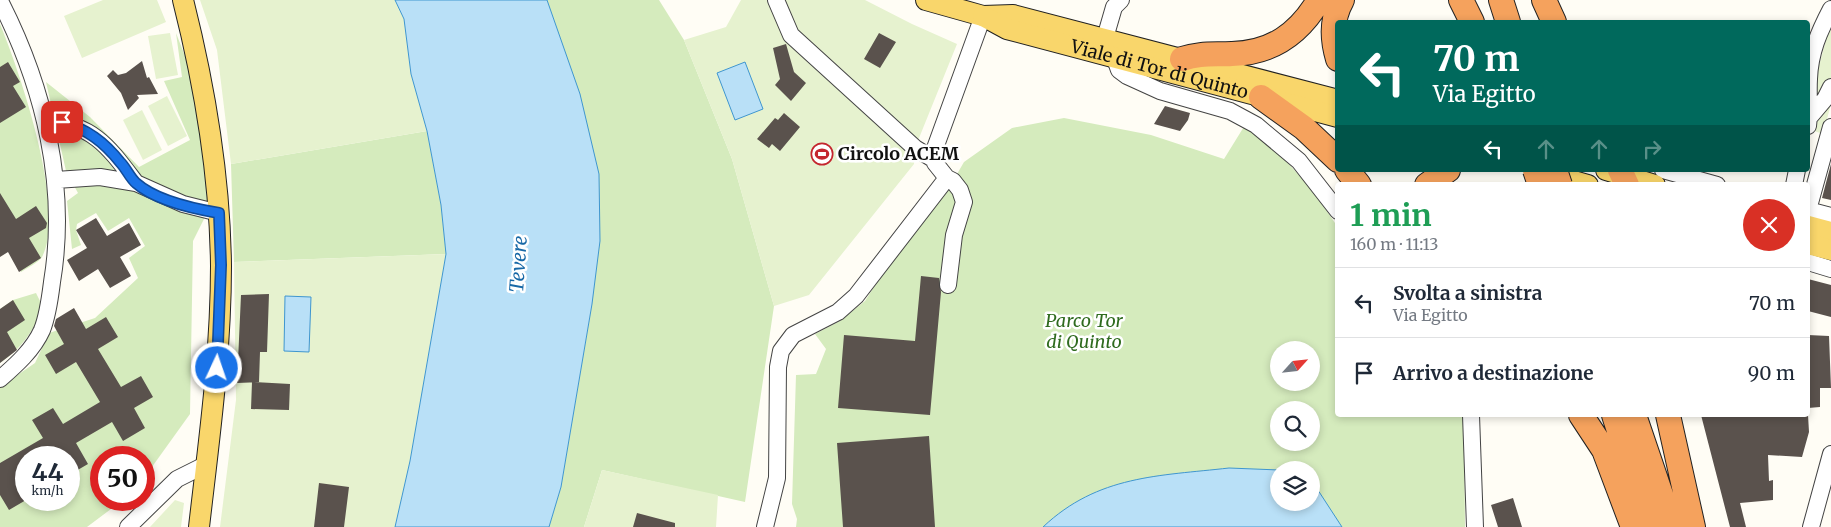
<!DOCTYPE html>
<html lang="it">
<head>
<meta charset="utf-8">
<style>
	body { margin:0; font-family:Merriweather,serif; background:#f2f2f3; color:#1f2937; height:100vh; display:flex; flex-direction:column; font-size:19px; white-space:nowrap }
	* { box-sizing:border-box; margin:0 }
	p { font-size:16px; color:#747a83 }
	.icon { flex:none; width:28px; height:28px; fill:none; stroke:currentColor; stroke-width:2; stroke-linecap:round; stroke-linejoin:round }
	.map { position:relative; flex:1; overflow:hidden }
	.sheet { position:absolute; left:1335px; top:182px; width:475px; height:235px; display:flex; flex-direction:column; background:#fff; border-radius:5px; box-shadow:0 2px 8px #0003 }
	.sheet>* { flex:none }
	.guide { position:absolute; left:1335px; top:20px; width:475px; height:152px; border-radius:5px; box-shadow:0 2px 8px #0003; background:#00695c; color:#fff; overflow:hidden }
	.needle { width:32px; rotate:63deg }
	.controls { position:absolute; left:1270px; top:341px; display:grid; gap:10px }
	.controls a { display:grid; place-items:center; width:50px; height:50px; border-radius:50%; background:#fff; box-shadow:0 2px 8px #0003; font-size:25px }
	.speed { position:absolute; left:15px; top:446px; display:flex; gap:10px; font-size:25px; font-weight:700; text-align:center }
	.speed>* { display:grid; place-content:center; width:65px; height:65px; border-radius:50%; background:#fff; box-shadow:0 2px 8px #0003; line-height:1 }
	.speed small { font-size:12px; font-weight:400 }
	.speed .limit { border:8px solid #d22; background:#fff; color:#111 }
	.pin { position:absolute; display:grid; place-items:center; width:42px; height:42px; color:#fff; margin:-21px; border-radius:10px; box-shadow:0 2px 8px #0006 }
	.me { position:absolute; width:55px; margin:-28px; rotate:3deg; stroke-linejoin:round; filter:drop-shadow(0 0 4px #0008) }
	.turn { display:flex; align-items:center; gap:18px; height:105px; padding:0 15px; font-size:22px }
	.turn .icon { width:65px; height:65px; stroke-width:2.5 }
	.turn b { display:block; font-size:35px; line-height:42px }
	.lanes { display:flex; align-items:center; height:48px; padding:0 15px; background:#0003; justify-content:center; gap:25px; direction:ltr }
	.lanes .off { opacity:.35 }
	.round { display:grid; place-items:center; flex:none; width:52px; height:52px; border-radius:26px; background:#f2f2f3 }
	.headline { display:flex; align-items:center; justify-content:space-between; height:85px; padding:0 15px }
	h1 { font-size:30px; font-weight:700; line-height:38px; color:#1e9e55 }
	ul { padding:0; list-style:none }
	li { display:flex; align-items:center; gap:15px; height:70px; padding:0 15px; border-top:1px solid #e0e1e3 }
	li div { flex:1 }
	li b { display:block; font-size:19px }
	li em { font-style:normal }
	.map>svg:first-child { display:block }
	.green { fill:#d5ebbd; fill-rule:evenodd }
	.pitch { fill:#e6f2cf }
	.water { fill:#b9e0f7; stroke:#3f96cf }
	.building { fill:#5a524d }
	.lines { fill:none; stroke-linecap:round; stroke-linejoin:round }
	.minor-casing { stroke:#444; stroke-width:18 }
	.major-casing { stroke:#222; stroke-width:22 }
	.highway-casing { stroke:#222; stroke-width:26 }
	.minor { stroke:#fff; stroke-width:16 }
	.major { stroke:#f9d66b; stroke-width:20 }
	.highway { stroke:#f5a25d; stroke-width:24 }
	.highway-bridge-casing { stroke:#222; stroke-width:26; stroke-linecap:butt }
	.highway-bridge { stroke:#f5a25d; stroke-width:24 }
	.route-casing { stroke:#114b97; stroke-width:12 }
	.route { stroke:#1a73e8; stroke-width:9 }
	.labels { text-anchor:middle; stroke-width:5; stroke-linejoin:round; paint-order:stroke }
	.street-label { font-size:18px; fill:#111; stroke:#fff }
	.poi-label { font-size:18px; font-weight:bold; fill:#111; stroke:#fff; text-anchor:start }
	.park-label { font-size:18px; font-style:italic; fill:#2f6b1f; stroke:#fff }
	.water-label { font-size:19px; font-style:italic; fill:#1768a6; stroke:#fff }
</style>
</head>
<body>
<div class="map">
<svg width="1831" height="527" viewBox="0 0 1831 527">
	<rect width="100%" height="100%" fill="#fffdf5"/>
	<!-- green -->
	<path class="green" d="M542,0H659L684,40L732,159L774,306L745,502L602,470L584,527H549L561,487L592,304Z
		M0,24C20,72 67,210 42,257C38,263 27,268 21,272L8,251L0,256Z
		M176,33L194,79L211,205L193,241L190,414L144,478V458H101V500H123L87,527H0V387L35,363L49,333L95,318L138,278L129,258L145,246L129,218L108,231L96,213L77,224L76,230L81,245L72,249L67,201L78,193L66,171L46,82L90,117L139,167L190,140L164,81L182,77ZM26,458H69V500H26Z
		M1064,118L1151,135L1224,159L1245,125L1284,159L1312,189L1337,226L1338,415H1462L1464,419L1465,527H796L797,519L792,504L796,375L816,374L826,349L815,334L840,321L865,301L891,260L953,181L964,162L1012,128ZM1279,350H1311V382H1279ZM1279,410H1311V442H1279ZM1279,470H1311V502H1279Z
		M427,131L441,205L446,254L234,262L231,164Z
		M36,293L43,307C34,331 21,349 0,363V309L13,300Z"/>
	<!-- pitch -->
	<path class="pitch" d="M103,0H157L166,22L82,58L64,16Z
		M200,0H395L404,19L411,74L427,131L231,164L217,50Z
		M741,0H865L912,24L957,44L915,148L914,164L809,295L774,306L732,159L684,40L726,27Z
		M1831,22V104L1823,134L1808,129V105Z
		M170,33L178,75L156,79L148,36Z
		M167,96L187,136L168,146L148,106Z
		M142,110L162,150L143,160L123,120Z
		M446,254L410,461L395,527H220L236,400L234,262Z
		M602,470L718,495L716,527H584Z
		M175,500L184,503L181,527H150Z"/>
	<!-- water -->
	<path class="water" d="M395,0H547L580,94L599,174L600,241L592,304L561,487L549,527H395L410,461L446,254L441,205L427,131L411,74L404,19Z
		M745,62L763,109L735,120L717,73Z
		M285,296L311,297L309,352L284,351Z
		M1229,468L1279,470V502H1311V483L1314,484L1342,527H1043C1098,475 1159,476 1229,468Z"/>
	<!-- building -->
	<path class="building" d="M879,33L896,42L880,68L864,59Z
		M786,44L794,72L806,83L791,101L775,85L780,79L773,48Z
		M142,61L147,78L149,77L158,94L137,95L139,98L128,110L121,93L107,76L113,70L118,75L126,73Z
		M8,62L20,82L13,86L26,107L0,123V67Z
		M1165,106L1190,113L1188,120L1180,131L1154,124Z
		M784,113L800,127L780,151L772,144L769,148L757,139L775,118L778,120Z
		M1831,164V200L1822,198Z
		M0,193L16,219L36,206L47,223L46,228L29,238L41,258L19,272L8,252L0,257Z
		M96,218L107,236L129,223L141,245L120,257L131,276L110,288L98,269L79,281L67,260L87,248L76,230Z
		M921,276L939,278L941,292L930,415L838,408L844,335L915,341Z
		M1808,279L1831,285V317L1808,311Z
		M269,294L267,352H260L259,382L237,383L241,295Z
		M13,300L25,320L7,332L17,350L0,363V309Z
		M74,308L86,329L106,317L118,337L98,349L121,387L141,376L153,397L134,408L145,428L123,441L112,422L76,443L88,464L69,475V458H26V474L18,478L26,492V500L9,510L0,495V463L43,438L32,420L53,408L63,424L100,402L76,362L56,374L45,355L64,344L54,326L56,319Z
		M1808,335L1829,336L1831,388H1820V407L1808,408Z
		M252,382L290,384L289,410L251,409Z
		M1701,415H1808L1809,432L1802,457L1768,455L1769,481L1773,480V500L1740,503L1746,527H1730Z
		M929,436L935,527H843L837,443Z
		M319,483L349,487L344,527H314Z
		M1513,498L1522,527H1498L1491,505Z
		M637,513L675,523V527H633Z"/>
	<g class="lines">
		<!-- minor casing -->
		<g class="minor-casing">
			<path id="minor" d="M776,0L791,35L915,148L933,159
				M0,1C44,87 68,186 52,282C50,298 48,315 42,330C33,350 16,365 0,379
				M1105,38L1114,7L1121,0
				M1115,59L1119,70L1127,76L1160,91L1230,111L1256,125L1299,161L1338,211
				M1808,119L1825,99L1831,87
				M45,120C94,125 108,146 136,183
				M1808,126C1810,110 1808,94 1809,79C1810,52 1819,32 1831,9
				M1663,170L1717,185
				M947,178L953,181L960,190L964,202L954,235L948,285
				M56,180L100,177L136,183L183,204L219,213
				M1794,185L1797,170
				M1808,210L1831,127
				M1808,210L1831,216
				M1808,262L1831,269
				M1471,415L1475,527
				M128,527L177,479L207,464
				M765,527L777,478L778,367L781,351L793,335L838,312L856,296L947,178L935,163L934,151L983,16
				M1811,527L1831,454"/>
		</g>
		<!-- major casing -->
		<g class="major-casing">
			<g id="major">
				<path d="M183,0C205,87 220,176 221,266C221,354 209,440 199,527"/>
				<path d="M926,0L983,16L1013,15L1338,100"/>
				<path id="s1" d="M983,16L1007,29L1338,117"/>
				<path d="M1606,170L1655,185"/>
				<path d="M1546,173L1588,185"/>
				<path d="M1808,226L1831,232"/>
				<path d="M1808,244L1831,250"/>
			</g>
		</g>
		<!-- highway casing -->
		<g class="highway-casing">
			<path id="highway" d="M1461,0L1472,22
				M1501,0L1508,22
				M1544,0L1554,22
				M1182,59C1200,53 1213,55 1232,54C1272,53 1299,34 1319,0
				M1338,59C1332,39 1331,19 1342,0
				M1261,97L1304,128L1338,160
				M1347,170L1359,185
				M1620,170L1627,185
				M1427,185L1448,170
				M1581,415L1604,450L1633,527
				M1614,415L1650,527
				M1634,415L1672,527
				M1668,415L1693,527"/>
		</g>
		<!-- minor -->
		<use href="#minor" class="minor"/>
		<!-- major -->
		<use href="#major" class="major"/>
		<!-- highway -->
		<use href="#highway" class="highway"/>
		<!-- highway-bridge casing -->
		<g class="highway-bridge-casing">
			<path id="highway-bridge" d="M1535,170L1540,185
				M1555,170L1560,185"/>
		</g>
		<!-- highway-bridge -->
		<use href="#highway-bridge" class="highway-bridge"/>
	</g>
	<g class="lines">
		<!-- route casing -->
		<g class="route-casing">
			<path id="route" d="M62,122C87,129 104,142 120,162C126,168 130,178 136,183C155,200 195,209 219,213L221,265L217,368"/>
		</g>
		<!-- route -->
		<use href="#route" class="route"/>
	</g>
	<!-- icons -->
	<defs>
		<g id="stadium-ring" transform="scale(1.125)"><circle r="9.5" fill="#fff" stroke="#c4262e" stroke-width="1.5"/><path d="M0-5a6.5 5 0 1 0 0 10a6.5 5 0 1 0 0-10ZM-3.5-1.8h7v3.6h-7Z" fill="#c4262e"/></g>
	</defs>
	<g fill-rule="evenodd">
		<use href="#stadium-ring" x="822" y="154"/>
	</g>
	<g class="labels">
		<!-- street labels -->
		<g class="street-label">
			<text dy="6" stroke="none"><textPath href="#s1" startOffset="185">Viale di Tor di Quinto</textPath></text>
		</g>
		<!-- poi labels -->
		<g class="poi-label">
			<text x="838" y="160">Circolo ACEM</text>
		</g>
		<!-- park labels -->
		<g class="park-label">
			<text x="1084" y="327">Parco Tor<tspan x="1084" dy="21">di Quinto</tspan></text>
		</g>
		<!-- water labels -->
		<g class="water-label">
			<text transform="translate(518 264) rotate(-86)" y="7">Tevere</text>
		</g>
	</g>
</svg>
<div class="controls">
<a><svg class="needle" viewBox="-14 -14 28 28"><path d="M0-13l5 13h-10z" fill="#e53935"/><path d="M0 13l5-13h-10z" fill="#747a83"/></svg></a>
<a><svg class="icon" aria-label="search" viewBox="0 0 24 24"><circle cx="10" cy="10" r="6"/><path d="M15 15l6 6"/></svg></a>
<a><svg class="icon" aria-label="layers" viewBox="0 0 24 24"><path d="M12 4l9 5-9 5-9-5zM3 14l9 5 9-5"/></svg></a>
</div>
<div class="speed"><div>44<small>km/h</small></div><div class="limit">50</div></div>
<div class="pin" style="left:62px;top:122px;background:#d93025"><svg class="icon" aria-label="arrive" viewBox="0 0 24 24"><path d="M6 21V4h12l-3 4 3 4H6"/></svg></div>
<svg class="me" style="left:217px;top:368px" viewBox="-20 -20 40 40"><circle r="17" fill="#1a73e8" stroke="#fff" stroke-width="3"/><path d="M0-11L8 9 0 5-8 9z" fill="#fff"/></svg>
<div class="guide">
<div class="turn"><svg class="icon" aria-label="left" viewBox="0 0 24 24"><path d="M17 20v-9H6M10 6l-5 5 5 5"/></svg><div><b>70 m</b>Via Egitto</div></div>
<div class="lanes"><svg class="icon" aria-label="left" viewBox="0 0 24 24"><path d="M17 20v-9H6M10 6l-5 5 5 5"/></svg><svg class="icon off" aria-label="ahead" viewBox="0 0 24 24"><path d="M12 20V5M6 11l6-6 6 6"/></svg><svg class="icon off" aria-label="ahead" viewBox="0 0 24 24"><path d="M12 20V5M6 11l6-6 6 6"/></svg><svg class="icon off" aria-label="right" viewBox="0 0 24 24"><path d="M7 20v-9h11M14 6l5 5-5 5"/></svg></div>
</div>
<section class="sheet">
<div class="headline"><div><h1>1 min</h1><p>160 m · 11:13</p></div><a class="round" style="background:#d93025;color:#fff"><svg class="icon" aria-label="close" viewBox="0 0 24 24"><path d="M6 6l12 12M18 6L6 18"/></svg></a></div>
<ul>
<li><svg class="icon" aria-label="left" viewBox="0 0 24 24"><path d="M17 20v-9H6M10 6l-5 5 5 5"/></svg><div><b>Svolta a sinistra</b><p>Via Egitto</p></div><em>70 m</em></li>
<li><svg class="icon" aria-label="arrive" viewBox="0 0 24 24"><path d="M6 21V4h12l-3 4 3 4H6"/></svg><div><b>Arrivo a destinazione</b></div><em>90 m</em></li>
</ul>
</section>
</div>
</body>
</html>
